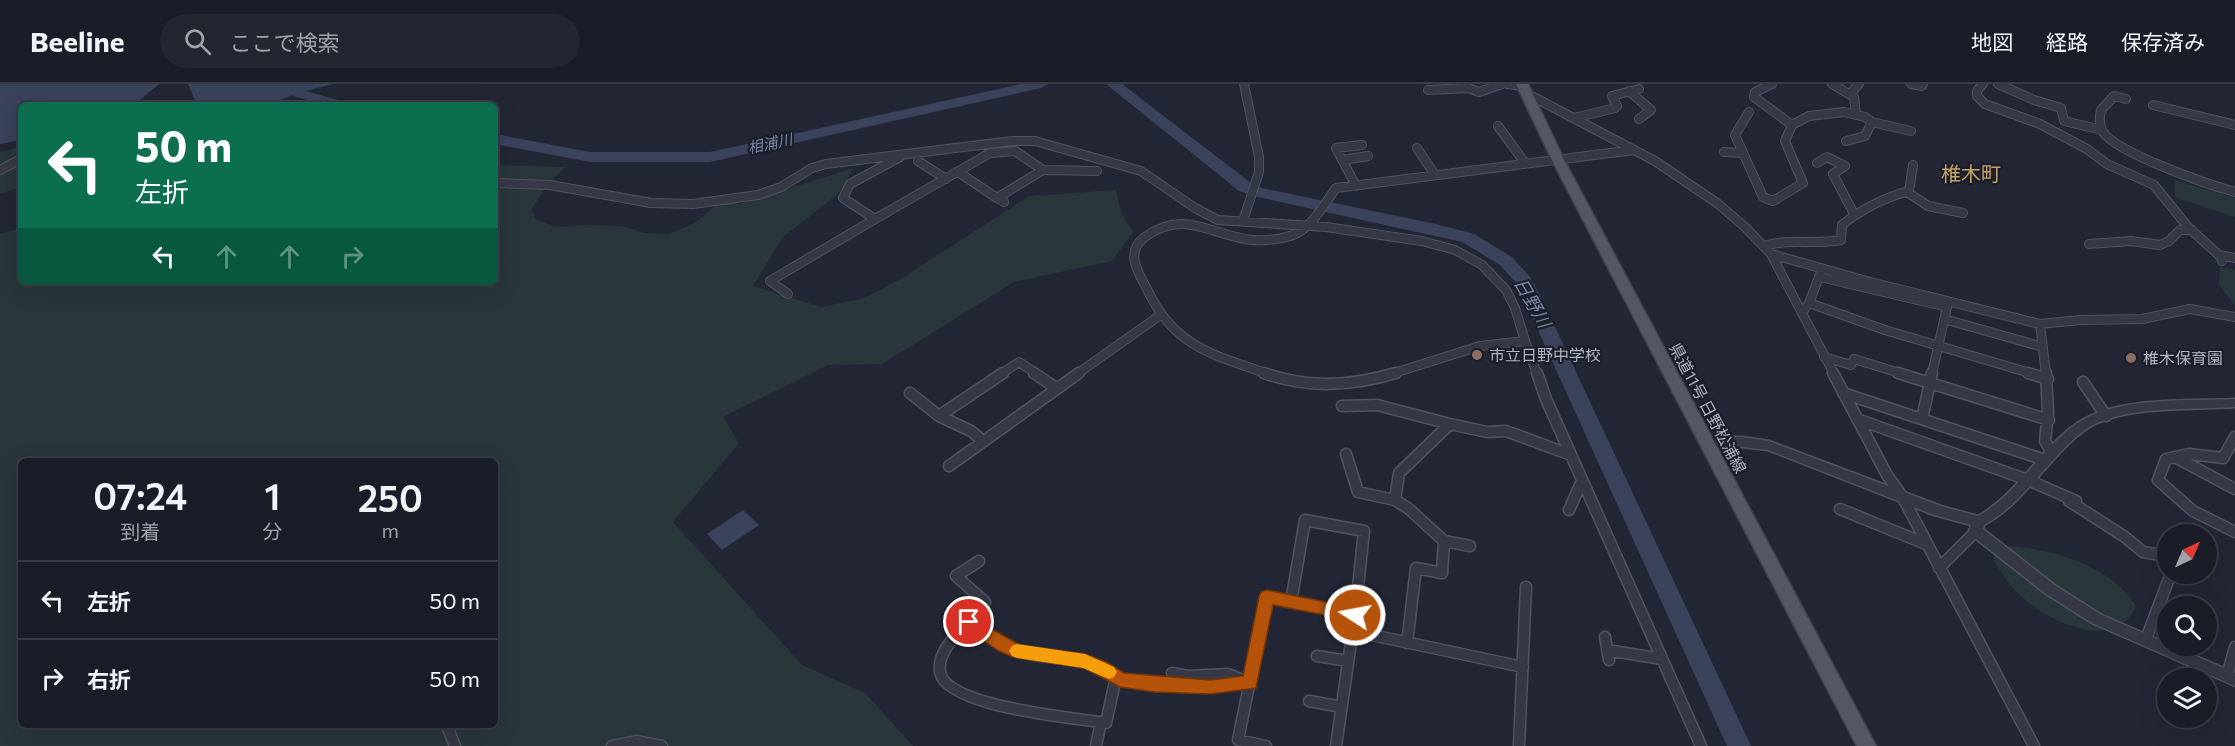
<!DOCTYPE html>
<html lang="ja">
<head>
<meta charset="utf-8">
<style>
	body { margin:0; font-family:Commissioner,"Noto Sans JP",sans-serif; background:#232630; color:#f1f3f6; height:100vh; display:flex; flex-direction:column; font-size:22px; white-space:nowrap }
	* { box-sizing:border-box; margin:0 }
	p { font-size:20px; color:#9fa2a8 }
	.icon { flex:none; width:33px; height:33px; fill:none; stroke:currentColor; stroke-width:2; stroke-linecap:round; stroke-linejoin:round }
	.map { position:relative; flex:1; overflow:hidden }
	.drawer { position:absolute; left:18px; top:374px; width:480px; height:270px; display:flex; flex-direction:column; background:#1a1d28; border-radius:9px; box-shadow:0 6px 24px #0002,0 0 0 2px #383b45 }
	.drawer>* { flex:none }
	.top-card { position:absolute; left:18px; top:18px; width:480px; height:183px; border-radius:9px; box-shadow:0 6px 24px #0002,0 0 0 2px #383b45; background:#0b6e4f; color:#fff; overflow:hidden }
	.needle { width:39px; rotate:44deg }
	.tools { position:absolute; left:2157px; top:440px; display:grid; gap:12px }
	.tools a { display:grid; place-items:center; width:60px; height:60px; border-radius:50%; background:#1a1d28; box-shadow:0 6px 24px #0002,0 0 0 2px #383b45; font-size:30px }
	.pin { position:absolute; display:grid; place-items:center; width:51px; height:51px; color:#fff; margin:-26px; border:3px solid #fff; border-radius:50%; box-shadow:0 2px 6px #0007 }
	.me { position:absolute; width:66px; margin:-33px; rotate:281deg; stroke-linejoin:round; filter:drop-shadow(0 0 4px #0008) }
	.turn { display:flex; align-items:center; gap:21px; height:126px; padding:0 18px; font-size:27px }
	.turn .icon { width:78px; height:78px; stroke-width:2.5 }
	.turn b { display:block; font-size:42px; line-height:51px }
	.lanes { display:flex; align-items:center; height:57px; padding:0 18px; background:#0003; justify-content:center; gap:30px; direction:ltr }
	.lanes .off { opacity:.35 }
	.eta { display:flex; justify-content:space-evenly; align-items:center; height:102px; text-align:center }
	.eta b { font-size:36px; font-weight:600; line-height:42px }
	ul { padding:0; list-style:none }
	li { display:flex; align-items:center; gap:18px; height:78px; padding:0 18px; border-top:2px solid #383b45 }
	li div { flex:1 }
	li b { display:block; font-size:22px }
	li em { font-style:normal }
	header { display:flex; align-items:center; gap:36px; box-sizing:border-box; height:84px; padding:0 30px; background:#1a1d28; border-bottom:2px solid #383b45 }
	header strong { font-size:28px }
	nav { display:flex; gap:33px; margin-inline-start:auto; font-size:21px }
	.search { width:420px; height:54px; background:#232630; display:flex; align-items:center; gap:15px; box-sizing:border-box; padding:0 21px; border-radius:33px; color:#9fa2a8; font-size:22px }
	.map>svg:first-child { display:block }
	.green { fill:#29373a; fill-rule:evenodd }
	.water { fill:#3a425c }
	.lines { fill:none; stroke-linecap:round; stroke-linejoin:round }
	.river { fill:#3a425c; fill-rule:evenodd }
	.minor-far1-casing { stroke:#505460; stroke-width:10 }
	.minor-casing { stroke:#505460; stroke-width:13 }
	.tertiary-casing { stroke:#505460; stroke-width:3 }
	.primary-casing { stroke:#3f434f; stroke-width:3 }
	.minor-far1 { stroke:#363945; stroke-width:8 }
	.minor { stroke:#363945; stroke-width:10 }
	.tertiary { fill:#363945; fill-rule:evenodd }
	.primary { fill:#545865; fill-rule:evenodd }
	.route { fill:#b45309; stroke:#753606; stroke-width:1.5 }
	.slow { fill:#f59e0b }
	.education-dot { fill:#8d6e63; stroke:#1b1f2a; stroke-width:2 }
	.labels { text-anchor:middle; stroke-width:4.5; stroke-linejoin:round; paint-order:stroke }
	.far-water-label { font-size:15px; font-style:italic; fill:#7c86a7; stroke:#1b1f2a }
	.poi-label { font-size:16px; fill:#b0b4c2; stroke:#1b1f2a; text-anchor:start }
	.street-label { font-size:16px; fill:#b0b4c2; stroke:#1b1f2a }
	.water-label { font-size:18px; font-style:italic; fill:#7c86a7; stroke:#1b1f2a }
	.quarter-label { font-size:20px; fill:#c5a268; stroke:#1b1f2a }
</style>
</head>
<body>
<header>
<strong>Beeline</strong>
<div class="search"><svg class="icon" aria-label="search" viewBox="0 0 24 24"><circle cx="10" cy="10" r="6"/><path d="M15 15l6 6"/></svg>ここで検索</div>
<nav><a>地図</a><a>経路</a><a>保存済み</a></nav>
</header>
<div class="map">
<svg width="2235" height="662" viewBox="0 0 2235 662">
	<rect width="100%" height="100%" fill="#232735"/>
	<!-- green -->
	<path class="green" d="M21,63V103L0,110V68Z
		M495,81L566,83L549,98L531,126L536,135L554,143L583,141L623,142L644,149L669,150L695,139L722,116L740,120L854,84L838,110L783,153L753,202L821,223L865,214L904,193L1029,112L1116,106L1121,129L1133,148L1112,177L1014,198L882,280L828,281L723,333L739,359L673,438L802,581L865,609L913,662H0V150L21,144V198H495ZM21,376H495V640H21Z
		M2174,96L2235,114V133L2175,113Z
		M2220,183L2235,186V222L2219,200Z
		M2006,462C2050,464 2112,482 2136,522C2113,569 2051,539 2022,513C2010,503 2002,489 1994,477L1995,467Z"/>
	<!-- water -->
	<path class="water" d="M0,0H159L134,21H21V56L0,60Z
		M188,0H333L298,9L268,21H197Z
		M743,426L759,441L722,466L707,450Z"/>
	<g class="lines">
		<!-- river -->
		<path class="river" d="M1021,0H1048L1041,4L710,78H590L495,60V50L590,68H710Z
			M1106,0H1122L1251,99L1262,104L1436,140L1474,150L1512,173L1530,193L1541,213L1751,662H1727L1523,213L1517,200L1500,181L1462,158L1258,113L1239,107Z
			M298,5L346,18L349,21H324L293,12L291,9Z"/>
		<!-- minor-far1 casing -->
		<g class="minor-far1-casing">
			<path id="minor-far1" d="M1507,0L1523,2
				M1832,0L1854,13L1856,31
				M1911,0L1922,2L1923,0
				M1983,0L1977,7V12L1985,20L2040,40L2087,65L2107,80L2154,101L2188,143L2221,173L2222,177
				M1998,0L2034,16L2061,24L2064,37L2102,46
				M1428,6L1468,4L1479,8L1502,0
				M1629,7L1651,26L1639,35
				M1524,8L1655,77L1717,119L1745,143L1771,170L1834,290
				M1850,10L1859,0
				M2126,15L2114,12L2101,26C2099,34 2099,41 2103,48C2117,69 2209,101 2235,108
				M2153,21L2235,41
				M1749,28L1735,51L1763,113L1773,117L1803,99L1785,57L1792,41L1754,13L1755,8L1772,0
				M1574,34L1615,24L1617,22L1612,12L1639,5
				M1792,41L1809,32L1844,28L1865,33L1872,38L1911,47
				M1498,42L1525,79
				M1846,57L1865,52L1872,38
				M1417,64L1435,91
				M1724,68L1743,69
				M1342,76L1368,72
				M918,77L946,95
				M1817,79L1827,73L1845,82L1833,90L1854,130
				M0,86L21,75
				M958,88L997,114
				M495,99L550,101L651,119L693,120L758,111L781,103L812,84L826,80L1012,57H1035L1141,87L1195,124L1218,136L1326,143L1422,157L1455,166L1482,181L1506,206L1515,224L1525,257
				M1356,102L1336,64L1362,61
				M1907,108L1928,122L1963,129
				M1004,118L997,114L1043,86
				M875,135L990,69L1015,67L1043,86L1097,87
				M1243,137L1259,88V73L1244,0
				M2089,160L2131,157L2160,161L2169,157L2180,146H2192
				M1764,162C1793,154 1812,161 1841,156L1842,141C1863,124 1883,114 1909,107L1913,81
				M1771,170L1870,198L2040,240L2081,236L2142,235L2190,225L2235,233
				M2219,171L2235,174
				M1820,193L1947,223L1932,290
				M788,210L770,197L875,135L843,114L850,100L900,73
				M1809,219L1821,188
				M1802,229L1809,219L1885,246L2033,290
				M1944,235L2043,263
				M2040,240L2046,290
				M1824,273L1851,281L1854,275L1903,290
				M1001,290L1019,278L1037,290
				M1077,290L1159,232
				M1268,290C1215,271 1176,264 1149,209C1140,191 1123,169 1145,153C1185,124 1211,152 1253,156C1265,157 1282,155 1293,151C1312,144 1325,119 1336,104L1634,66
				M1391,290L1480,262L1525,257L1537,290"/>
		</g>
		<!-- minor casing -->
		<g class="minor-casing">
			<path id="minor" d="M1034,289L1056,304
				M1264,289C1309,305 1351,302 1396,289
				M1537,289L1546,315L1701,662
				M1833,289L1887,391L1902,412L2034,662
				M1898,289L2049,336
				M2028,289L2048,295
				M2046,289L2048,328L2045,357L2052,369
				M2083,298L2106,332
				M910,309L939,332L1003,289
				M1843,309L2045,376
				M1342,322L1377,321L1450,340
				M939,332L971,347L983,357
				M1857,335L2028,396L2076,417
				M1922,335L1932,289
				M2235,353L2223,374L2189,370L2166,375L2158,396L2193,427L2235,448
				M1346,370L1358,408L1395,416L1409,425L1444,457
				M2175,373L2235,405
				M949,382L1079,289
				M1395,416L1399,389L1450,340L1487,348L1506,347L1571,371
				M2069,417L2125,453L2143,468L2168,472
				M1840,425L1926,460
				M1569,426L1582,397
				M1939,484L1976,447
				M1291,518L1305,436L1364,447L1355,531
				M969,538L985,518L956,492L979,477
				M969,538C984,549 999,562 1017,567C1055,578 1080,569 1116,593L1106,639C1075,634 946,623 940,588C937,568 956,551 969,538Z
				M1353,547L1523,583
				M1605,553L1609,576
				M2146,555L2168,497
				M1407,559L1416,484L1442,489L1444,457L1470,462
				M1607,566L1662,575
				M1317,572L1348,577
				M1172,589L1188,592L1228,590L1247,598
				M2227,592L2235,563
				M1116,593C1134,606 1226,601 1250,599
				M1309,617L1342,623
				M446,640L455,662
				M612,662L637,657L662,662
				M1096,662L1101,638
				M1266,662L1238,656L1267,513L1355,531L1336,662
				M1519,662L1526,503"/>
		</g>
		<!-- tertiary casing -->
		<g class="tertiary-casing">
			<path id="tertiary" d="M2235,315V323C2193,326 2136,322 2097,339C2082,346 2069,359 2058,371C2034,396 2015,424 1984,441L1983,445L2056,502L2102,531L2235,589V602L2092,539L2046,510L1971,451L1969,447L1971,441L1934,431L1768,366L1742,363H1706L1702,361L1700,358L1702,355L1706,353H1742L1769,357L1941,422L1978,432C2007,416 2027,387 2050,363C2061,352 2072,341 2086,334C2127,313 2189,317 2235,315Z"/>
		</g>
		<!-- primary casing -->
		<g class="primary-casing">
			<path id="primary" d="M1516,0H1528L1564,76L1876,662H1857L1552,76Z"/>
		</g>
		<!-- minor-far1 -->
		<use href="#minor-far1" class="minor-far1"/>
		<!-- minor -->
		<use href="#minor" class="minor"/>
		<!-- tertiary -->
		<use href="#tertiary" class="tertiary"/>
		<!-- primary -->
		<use href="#primary" class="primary"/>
	</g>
	<!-- route -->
	<path class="route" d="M1267,506L1355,524L1360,526L1363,531L1360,535L1355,537L1273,521L1256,604L1210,610L1155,608L1120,603L1084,584L1013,573L999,567L963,543L961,538L963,534L969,532L1020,561L1085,570L1108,579L1124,589L1210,596L1243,592L1259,513L1261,508Z"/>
	<!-- slow -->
	<path class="slow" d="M1017,560L1085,570L1114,583L1117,588L1114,593L1109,595L1083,584L1017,574L1012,572L1009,567L1012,562Z"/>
	<!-- markers -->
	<g class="education-dot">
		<circle cx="1477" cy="271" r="6"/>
		<circle cx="2131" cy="274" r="6"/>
	</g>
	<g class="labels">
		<!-- far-water labels -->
		<g class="far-water-label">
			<text transform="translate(770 60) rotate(-12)" y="5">相浦川</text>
		</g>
		<!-- poi labels -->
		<g class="poi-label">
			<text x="1489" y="277">市立日野中学校</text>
			<text x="2143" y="280">椎木保育園</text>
		</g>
		<!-- street labels -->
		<g class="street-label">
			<text transform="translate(1708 324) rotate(62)" y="6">県道11号 日野松浦線</text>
		</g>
		<!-- water labels -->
		<g class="water-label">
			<text transform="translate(1532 219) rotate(60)" y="6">日野川</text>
		</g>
		<!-- quarter labels -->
		<g class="quarter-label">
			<text x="1971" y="97">椎木町</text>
		</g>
	</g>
</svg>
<div class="tools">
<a><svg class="needle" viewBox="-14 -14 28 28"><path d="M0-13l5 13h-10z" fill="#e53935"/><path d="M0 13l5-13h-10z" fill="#9fa2a8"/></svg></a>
<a><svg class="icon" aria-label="search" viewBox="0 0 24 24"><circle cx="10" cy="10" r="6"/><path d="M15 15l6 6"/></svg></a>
<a><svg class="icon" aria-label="layers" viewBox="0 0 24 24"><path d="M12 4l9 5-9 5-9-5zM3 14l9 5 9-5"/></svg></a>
</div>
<div class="pin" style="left:969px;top:538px;background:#d93025"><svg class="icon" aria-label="arrive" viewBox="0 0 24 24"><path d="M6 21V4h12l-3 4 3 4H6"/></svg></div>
<svg class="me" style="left:1355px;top:531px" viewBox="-20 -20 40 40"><circle r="17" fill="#b45309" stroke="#fff" stroke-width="3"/><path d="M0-11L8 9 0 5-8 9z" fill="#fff"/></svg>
<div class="top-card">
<div class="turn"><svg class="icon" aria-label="left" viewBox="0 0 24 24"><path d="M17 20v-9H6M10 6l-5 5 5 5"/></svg><div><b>50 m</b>左折</div></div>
<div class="lanes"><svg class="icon" aria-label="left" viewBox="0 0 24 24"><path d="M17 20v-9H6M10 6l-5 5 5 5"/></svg><svg class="icon off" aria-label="ahead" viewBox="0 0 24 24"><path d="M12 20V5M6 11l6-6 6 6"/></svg><svg class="icon off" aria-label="ahead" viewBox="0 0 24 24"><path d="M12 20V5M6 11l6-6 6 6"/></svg><svg class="icon off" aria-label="right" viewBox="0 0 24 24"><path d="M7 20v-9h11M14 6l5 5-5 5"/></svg></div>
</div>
<section class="drawer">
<div class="eta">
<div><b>07:24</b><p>到着</p></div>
<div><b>1</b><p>分</p></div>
<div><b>250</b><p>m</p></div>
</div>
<ul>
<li><svg class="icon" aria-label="left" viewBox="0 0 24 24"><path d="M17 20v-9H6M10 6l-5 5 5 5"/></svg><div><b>左折</b></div><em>50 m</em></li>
<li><svg class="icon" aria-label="right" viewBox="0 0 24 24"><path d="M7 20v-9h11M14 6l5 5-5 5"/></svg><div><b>右折</b></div><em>50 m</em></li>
</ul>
</section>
</div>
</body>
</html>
